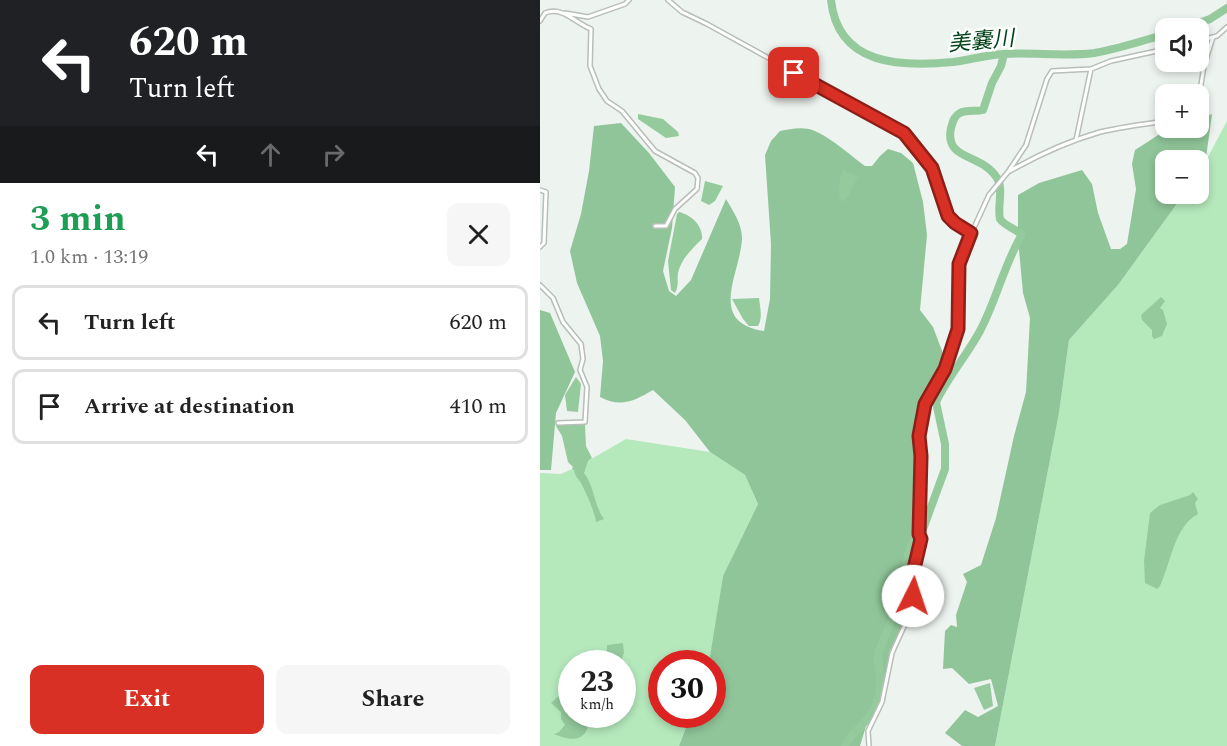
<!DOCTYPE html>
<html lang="en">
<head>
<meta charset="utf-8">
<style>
	body { margin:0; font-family:Spectral,"Noto Sans JP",serif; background:#f6f6f6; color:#222; height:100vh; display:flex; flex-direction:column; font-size:22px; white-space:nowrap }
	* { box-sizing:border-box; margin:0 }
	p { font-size:20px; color:#767676 }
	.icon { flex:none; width:33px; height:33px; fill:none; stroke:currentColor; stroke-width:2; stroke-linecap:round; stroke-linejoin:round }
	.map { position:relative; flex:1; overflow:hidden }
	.sheet { display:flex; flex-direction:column; background:#fff; width:540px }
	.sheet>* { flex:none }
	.banner { background:#202124; color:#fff; overflow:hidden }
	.controls { position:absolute; left:615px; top:18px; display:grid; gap:12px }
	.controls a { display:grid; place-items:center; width:54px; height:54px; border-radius:12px; background:#fff; box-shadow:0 3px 9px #0003; font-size:30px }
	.speed { position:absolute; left:18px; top:650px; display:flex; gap:12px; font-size:30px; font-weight:700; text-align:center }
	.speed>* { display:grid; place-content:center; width:78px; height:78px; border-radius:50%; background:#fff; box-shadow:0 3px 9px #0003; line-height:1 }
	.speed small { font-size:15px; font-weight:400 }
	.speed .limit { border:9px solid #d22; background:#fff; color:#111 }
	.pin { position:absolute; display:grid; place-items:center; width:51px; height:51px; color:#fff; margin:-26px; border-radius:12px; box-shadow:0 3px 9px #0006 }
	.me { position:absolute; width:66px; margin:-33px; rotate:4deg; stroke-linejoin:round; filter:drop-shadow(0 0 4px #0008) }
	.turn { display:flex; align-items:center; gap:21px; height:126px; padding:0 30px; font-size:27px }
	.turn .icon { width:78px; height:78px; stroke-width:2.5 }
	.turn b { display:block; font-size:42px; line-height:51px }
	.lanes { display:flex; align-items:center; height:57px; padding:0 30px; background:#0003; justify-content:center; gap:30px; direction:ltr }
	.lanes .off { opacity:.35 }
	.round { display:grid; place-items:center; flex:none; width:63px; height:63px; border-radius:12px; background:#f6f6f6 }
	.overview { display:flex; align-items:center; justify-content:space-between; height:102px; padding:0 30px }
	h1 { font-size:36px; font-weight:700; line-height:45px; color:#1e9e55 }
	.cta { display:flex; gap:12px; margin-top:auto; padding:12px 30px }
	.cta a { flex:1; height:69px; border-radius:12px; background:#d93025; color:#fff; font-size:24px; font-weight:700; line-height:69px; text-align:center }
	.cta a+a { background:#f6f6f6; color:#222 }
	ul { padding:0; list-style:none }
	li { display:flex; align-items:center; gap:18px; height:75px; margin:0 12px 9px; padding:0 18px; border:3px solid #e0e0e0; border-radius:12px }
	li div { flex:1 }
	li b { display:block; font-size:22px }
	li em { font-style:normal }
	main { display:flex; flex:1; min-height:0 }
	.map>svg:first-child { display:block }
	.green { fill:#b5e9bc; fill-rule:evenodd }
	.forest { fill:#90c599 }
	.water { fill:#95ca9d }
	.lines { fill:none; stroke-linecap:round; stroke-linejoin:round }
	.river { stroke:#95ca9d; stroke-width:8 }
	.street-casing { stroke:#b8beb8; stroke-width:6 }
	.street { stroke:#fff; stroke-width:3 }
	.route-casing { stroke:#8d1f18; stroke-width:15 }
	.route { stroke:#d93025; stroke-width:10 }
	.labels { text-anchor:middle; stroke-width:5; stroke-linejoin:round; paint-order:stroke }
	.water-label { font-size:22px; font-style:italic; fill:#044319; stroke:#fdfffe }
</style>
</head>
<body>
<main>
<section class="sheet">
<div class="banner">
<div class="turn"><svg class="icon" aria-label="left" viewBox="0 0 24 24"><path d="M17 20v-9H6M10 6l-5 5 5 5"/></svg><div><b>620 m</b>Turn left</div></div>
<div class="lanes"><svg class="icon" aria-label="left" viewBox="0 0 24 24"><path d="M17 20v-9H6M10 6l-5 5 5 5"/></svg><svg class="icon off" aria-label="ahead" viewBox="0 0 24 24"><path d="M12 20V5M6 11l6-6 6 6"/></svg><svg class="icon off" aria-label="right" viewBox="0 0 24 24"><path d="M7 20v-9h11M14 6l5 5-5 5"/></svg></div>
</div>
<div class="overview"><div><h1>3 min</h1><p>1.0 km · 13:19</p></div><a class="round"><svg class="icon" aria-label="close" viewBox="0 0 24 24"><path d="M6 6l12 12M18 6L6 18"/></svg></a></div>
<ul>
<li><svg class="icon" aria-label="left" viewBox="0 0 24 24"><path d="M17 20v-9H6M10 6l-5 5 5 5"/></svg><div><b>Turn left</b></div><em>620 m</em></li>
<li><svg class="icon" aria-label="arrive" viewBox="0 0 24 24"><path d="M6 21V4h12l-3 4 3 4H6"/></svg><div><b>Arrive at destination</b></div><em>410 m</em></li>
</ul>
<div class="cta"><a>Exit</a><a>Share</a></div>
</section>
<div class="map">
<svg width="687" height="746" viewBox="0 0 687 746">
	<rect width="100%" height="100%" fill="#edf3ee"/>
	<!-- green -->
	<path class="green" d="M687,121V746H455L519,413L529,340L578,285L644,194H658L659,174Z
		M86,439L170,452L205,475L218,504L183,576L170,663H122V714H151L139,746H0V473L21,474L39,466ZM32,663H82V714H32Z"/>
	<!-- forest -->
	<path class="forest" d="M672,114L665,165L659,174L658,160H626V194H644L578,285L529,340L519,413L455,746H422L405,733L425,710L438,717L458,706L451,679L429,684L412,668L403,669L405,631L411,625L417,627L416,615L427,582L423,574L441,565L456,518L474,436L486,392L490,318L483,293L478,239V195L499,183L542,170L552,184L558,213L571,249H580L587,244L596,189L592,164L595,150L626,130L633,128H658L659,119Z
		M81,123L109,153L135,187L132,228L123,271L129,291L136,296L151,280L186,199C193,211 202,224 202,238C201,273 166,322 224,331L230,299L231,244L225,155L231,141L240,131C249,129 259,127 269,129C287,134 310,155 325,166H332L340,156L348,149L361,153L373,163L383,202L387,235L380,310L393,327L404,356L388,392L387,435L374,474L379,505L371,559L372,592L363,632L329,716L320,746H139L151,714H172V663H169L183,576L218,504L205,475L170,452L145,420L113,390C94,401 81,408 60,397L63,361L60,336L37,283L30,251L41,214L49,171L54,126Z
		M0,310L10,313L35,372L16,413L11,470H0Z"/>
	<!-- water -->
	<path class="water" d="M98,114L123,119L138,132L139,136L126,138L98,119Z
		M303,170L318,177L307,198L302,202C297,196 299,177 303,170Z
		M165,181L183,186L175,201L169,205L161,201Z
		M139,212C151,215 163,225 162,239C152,249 141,259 138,273C137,281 139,286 135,293L131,290L128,261L137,214Z
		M621,297L625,301L620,308L623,310L627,324L622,336L614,339L612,336V330L602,320L601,315Z
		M219,298C220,308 223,317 218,326H209L203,319L192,299Z
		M36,377L41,384L38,412L27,411L25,395Z
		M33,423L45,424V425L46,446L52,458L48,461L44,473C55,487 54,506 64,519L56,522C55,512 46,493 41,483C38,478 35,477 34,470L32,469L33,467L28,462L22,436L16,426V424Z
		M653,492L658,499L655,503L658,514C635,525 630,565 620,586L617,589L605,583L604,561L610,513L620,505L650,495Z
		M83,643L84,653L80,663H64L67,656V645Z
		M25,680L31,682L32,714H48C51,741 34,743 14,734L19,732L25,725L21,719V712L11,703L21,694V682Z
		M450,683L453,706L444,710L434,688Z"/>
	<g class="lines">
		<!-- river -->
		<path class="river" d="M291,0C298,66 361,67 413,62C429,60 446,55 463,54C493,52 524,57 554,53C578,49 602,41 626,34
			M646,28L670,19L687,8
			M305,746C310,733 324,726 331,714C338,703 341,688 340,675C339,665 336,657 340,648C346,632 356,613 360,597C365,578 365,540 383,529L405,469V444L396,402C408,377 427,355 440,331C456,301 463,268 480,238L481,234C474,228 465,226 460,219C457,207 464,189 457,178C442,153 404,161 411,128C413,121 414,116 420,113C427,109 436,112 443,110L452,83L461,66L464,54"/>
		<!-- street casing -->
		<g class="street-casing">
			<path id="street" d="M128,0L142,12L167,24L364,133L392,168L408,216L415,223L431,233
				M25,13L48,17L85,4L89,0
				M0,21L5,13C23,6 35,23 51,29L50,66L59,89L67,101L82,111L115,151L155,173L158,178L157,189L135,209L126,226H115
				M658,41L677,36L687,27
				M658,103L664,66L673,37
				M536,140L551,69
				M470,171C498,155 529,141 560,132C582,127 604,124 626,121
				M0,190L6,192L4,243L0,247
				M0,285L13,298L23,322L41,344L43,359L40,370L47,387L45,422L18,423
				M329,746L328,731L342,702L352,653L372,609L373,573L381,539L379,535L381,456L379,436L385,404L405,369L418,329L421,256L449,195L468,172L486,145L507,79L512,71L551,69L571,61L626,49"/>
		</g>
		<!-- street -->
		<use href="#street" class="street"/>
	</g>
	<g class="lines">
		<!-- route casing -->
		<g class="route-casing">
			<path id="route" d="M254,73L364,133L392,168L408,216L415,223L431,233L419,264L418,329L405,369L385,404L379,436L381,456L379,534L381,539L373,573V596"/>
		</g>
		<!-- route -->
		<use href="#route" class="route"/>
	</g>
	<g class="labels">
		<!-- water labels -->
		<g class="water-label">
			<text transform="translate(441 40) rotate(-5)" y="8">美嚢川</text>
		</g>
	</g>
</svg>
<div class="controls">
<a><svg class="icon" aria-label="sound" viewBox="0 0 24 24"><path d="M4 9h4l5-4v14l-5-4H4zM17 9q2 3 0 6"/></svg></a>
<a>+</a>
<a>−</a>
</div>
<div class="speed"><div>23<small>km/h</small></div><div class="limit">30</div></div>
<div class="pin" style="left:254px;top:73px;background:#d93025"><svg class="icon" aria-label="arrive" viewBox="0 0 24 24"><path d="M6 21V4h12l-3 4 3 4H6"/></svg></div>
<svg class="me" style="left:373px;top:596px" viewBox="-20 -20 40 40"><circle r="19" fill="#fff"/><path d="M0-13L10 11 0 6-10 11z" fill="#d93025"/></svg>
</div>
</main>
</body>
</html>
